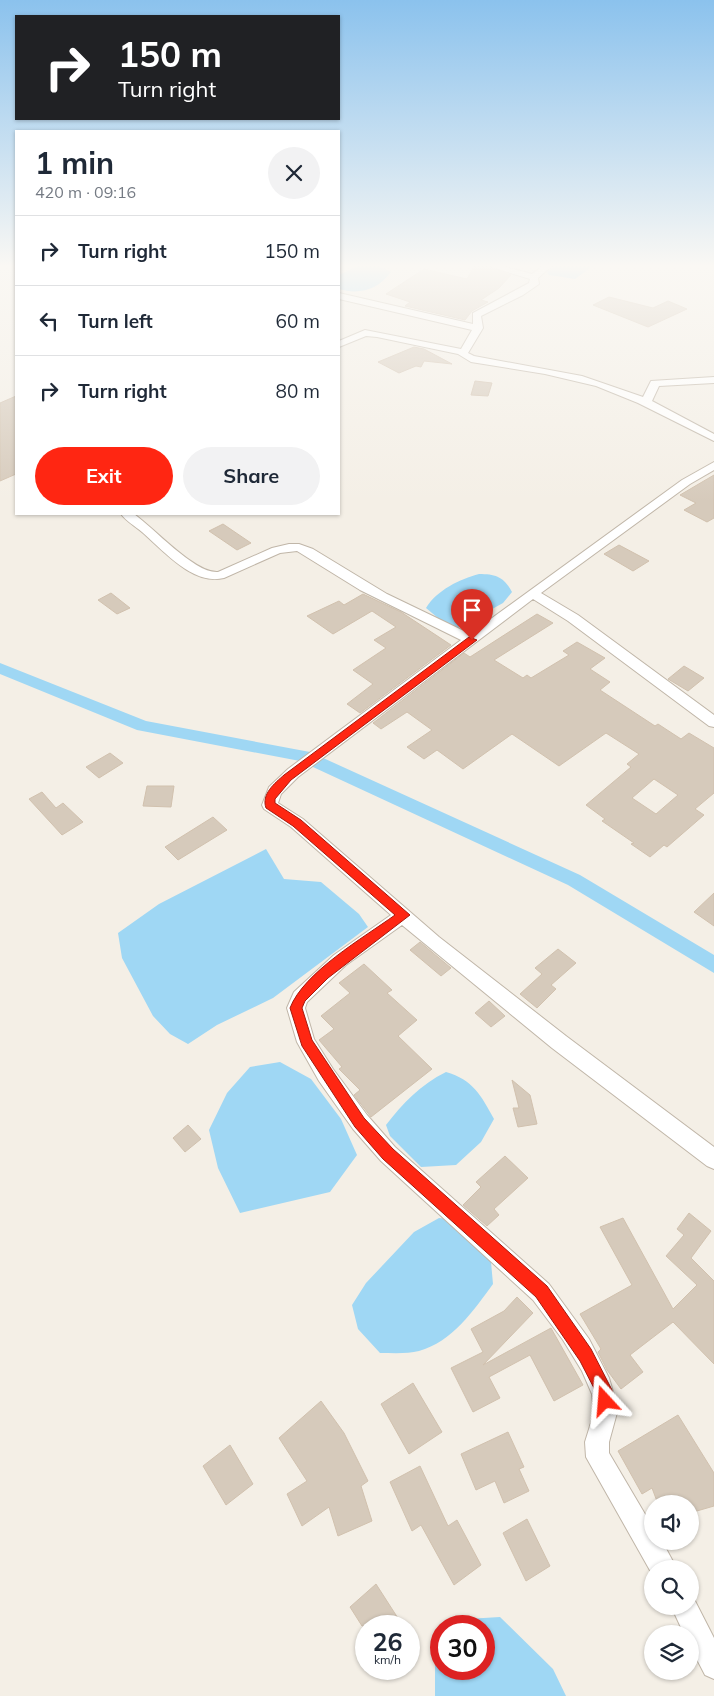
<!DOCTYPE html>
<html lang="en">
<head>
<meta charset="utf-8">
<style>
	body { margin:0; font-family:Mulish,sans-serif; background:#f2f2f3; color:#1f2937; height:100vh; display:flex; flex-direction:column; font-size:19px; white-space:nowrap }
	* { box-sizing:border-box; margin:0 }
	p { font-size:16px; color:#747a83 }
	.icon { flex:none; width:28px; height:28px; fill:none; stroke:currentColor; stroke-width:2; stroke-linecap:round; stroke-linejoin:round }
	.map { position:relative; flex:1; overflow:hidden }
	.side { position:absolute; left:15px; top:130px; width:325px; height:385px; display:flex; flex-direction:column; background:#fff; border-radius:0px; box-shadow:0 1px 4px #0004 }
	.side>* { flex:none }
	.banner { position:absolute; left:15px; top:15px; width:325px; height:105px; border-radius:0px; box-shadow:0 1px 4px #0004; background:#202124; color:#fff; overflow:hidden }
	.buttons { position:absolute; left:644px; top:1495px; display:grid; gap:10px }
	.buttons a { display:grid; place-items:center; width:55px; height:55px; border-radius:50%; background:#fff; box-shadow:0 1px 4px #0004; font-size:25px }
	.speed { position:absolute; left:355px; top:1615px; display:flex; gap:10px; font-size:25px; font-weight:700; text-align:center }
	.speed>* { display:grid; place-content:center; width:65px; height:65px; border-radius:50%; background:#fff; box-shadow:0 1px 4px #0004; line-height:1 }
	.speed small { font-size:12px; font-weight:400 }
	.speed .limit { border:8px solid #d22; background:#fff; color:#111 }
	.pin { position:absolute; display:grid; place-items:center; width:42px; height:42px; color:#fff; margin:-51px -21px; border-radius:50% 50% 50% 0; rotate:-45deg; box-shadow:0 0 5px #0007 }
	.pin .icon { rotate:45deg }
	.me { position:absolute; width:55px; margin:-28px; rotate:341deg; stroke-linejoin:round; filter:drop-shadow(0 0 4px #0008) }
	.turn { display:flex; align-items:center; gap:18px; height:105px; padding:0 20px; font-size:22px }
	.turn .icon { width:65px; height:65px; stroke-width:2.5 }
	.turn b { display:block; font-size:35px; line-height:42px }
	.round { display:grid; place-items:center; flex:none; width:52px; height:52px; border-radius:26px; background:#f2f2f3 }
	.summary { display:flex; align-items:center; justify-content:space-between; height:85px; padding:0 20px }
	h1 { font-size:30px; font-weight:700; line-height:38px }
	.button { display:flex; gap:10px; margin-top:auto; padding:10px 20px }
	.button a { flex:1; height:58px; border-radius:30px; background:#ff2612; color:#fff; font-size:20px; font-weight:700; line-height:58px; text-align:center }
	.button a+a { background:#f2f2f3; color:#1f2937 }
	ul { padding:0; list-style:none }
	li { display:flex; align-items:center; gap:15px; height:70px; padding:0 20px; border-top:1px solid #e0e1e3 }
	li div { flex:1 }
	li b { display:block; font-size:19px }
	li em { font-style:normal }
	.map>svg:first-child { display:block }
	.water { fill:#9fd7f4 }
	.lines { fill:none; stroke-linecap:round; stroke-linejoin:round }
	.canal { fill:#9fd7f4; fill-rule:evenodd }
	.building { fill:#d6cabb; stroke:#d1c1ae; fill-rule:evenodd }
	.minor-casing { stroke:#c0b6a8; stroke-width:2 }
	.minor { fill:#fff; fill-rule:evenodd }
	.route { fill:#ff2612; stroke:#a6190c }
</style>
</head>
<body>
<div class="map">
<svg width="714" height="1696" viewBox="0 0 714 1696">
	<rect width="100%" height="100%" fill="#f4efe6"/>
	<!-- water -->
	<path class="water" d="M360,265L381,267L391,272C378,290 359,295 339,289V275Z
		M557,265H594L575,279L549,275L547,272Z
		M479,574C496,574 504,577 512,592L503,603L458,628L444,623L426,608C437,590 460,579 479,574Z
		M266,849L284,879L321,882L359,914L368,927L273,998L217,1025L188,1044L170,1034L153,1016L122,958L118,933L159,904Z
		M280,1062L311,1079L341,1119L357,1155L330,1192L240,1213L218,1168L209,1130L227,1093L250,1067Z
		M446,1072C473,1080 481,1095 494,1119L481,1142L456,1165L421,1167L390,1136L386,1125C403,1103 420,1085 446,1072Z
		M439,1218L451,1219L472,1237L491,1262L493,1284C474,1310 452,1342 419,1351C408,1354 393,1353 380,1353L358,1329L352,1305L366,1283L414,1232Z
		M500,1617L553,1669L566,1696H435V1654L441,1647V1669H484V1626H460L467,1619Z"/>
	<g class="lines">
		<!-- canal -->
		<path class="canal" d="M0,663L146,721L310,752L580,875L714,955V973L568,885L300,761L137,730L0,674Z"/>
	</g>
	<!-- building -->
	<path class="building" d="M475,265H483L511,275L499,288L481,300L488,302L472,311L465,320L405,306L410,302L386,294L424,269L467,279Z
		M609,297L653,308L668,301L687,309L648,327L593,305Z
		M414,347L424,349L452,364L424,361L421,367L416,366L399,373L378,362Z
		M475,381L492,383L488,396L471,395Z
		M16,396V474L0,481V403Z
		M714,475V518L707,522L684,510L696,503L680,495Z
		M223,524L251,543L237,550L209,531Z
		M619,545L649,561L633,571L604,554Z
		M111,593L130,608L117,614L98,600Z
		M363,594L401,612L451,645L360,713L347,704L373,684L353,670L386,648L374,640L396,627L372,611L333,634L307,616L339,601L344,605Z
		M537,614L553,623L494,660L523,678L527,675L531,678L569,655L563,651L577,642L605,658L590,669L610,682L600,690L655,726L658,724L681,739L689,733L714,748V793L695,809L704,815L667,847L664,845L650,857L631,844L634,843L602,821L605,819L586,805L631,767L627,764L639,754L606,733L559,766L512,734L463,769L437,750L424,759L407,747L432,730L407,712L381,729L373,723L464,653L470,657ZM654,779L678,795L656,814L632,798Z
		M684,666L704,678L688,691L668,679Z
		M110,753L123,763L99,778L86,767Z
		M147,786H174L171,807L143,806Z
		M42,792L56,808L63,803L83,822L62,835L29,799Z
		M213,817L227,830L178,860L165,847Z
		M714,893V926L694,912Z
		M420,942L451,968L441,976L410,950Z
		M558,949L576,963L551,985L556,989L537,1008L520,994L542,974L535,968Z
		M364,964L392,990L387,993L417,1020L398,1036L432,1069L371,1117L354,1095L360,1090L339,1069L342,1067L319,1040L334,1029L321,1016L350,993L339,983Z
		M489,1001L505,1016L491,1027L475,1013Z
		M512,1080L530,1095L537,1124L518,1127L513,1108H519Z
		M188,1125L201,1139L185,1152L173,1138Z
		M505,1156L528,1178L494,1209L499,1215L487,1226L463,1205L481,1187L476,1182Z
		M689,1213L711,1231L691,1258L714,1281V1364L673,1322L630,1355L643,1372L621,1389L607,1370L598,1352L601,1349L580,1314L632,1285L600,1227L623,1218L673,1309L697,1285L666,1256L684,1235L677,1229Z
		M517,1297L533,1313L483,1365L551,1328L583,1385L554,1401L530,1355L489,1377L500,1398L473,1412L451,1368L483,1352L471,1329L504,1311Z
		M413,1383L442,1432L409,1454L381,1404Z
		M321,1401L344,1433L368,1481L361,1486L372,1521L338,1536L329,1507L302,1526L287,1494L307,1481L279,1438Z
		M678,1415L714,1473V1506L690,1513V1504H658L652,1488L642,1494L618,1451Z
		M508,1432L524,1467L519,1469L529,1491L504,1503L495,1481L476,1490L461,1454Z
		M230,1445L253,1484L226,1505L203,1466Z
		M420,1466L448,1526L457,1520L481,1565L454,1585L421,1525L412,1531L390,1482Z
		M527,1519L550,1566L526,1581L503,1533Z
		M376,1584L403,1626H362L350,1607Z"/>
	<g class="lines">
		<!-- minor casing -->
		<g class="minor-casing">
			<path id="minor" d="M485,265H498L532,274L544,265H553L538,278L539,284L523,295L481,316L483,328L468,353L474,356L582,376L643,397L651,381L714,377V383L659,386L652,401L714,434V441L638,403L596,386L545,374L471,362L458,354L377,337L366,336L339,347V341L365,330L461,349L472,330L339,299V293L473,324V313L529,283L530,279Z
				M714,462V470L690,484L541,593L578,615L714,715V727L709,726L568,621L533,599L298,777L281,794L278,803L303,819L439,937L566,1036L714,1147V1169L707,1166L552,1048L402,925L346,965L307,1002L305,1008L314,1039L333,1069L367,1115L395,1147L549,1284L589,1339L609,1378L618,1409L609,1442V1453L652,1526V1541H662L677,1569H652V1574L586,1457L585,1442L594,1413L592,1394L582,1371L563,1340L533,1300L381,1161L353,1129L319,1081L297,1042L287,1008L294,992L334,955L391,915L291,827L264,809L262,805L269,787L288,769L461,640L360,590L297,551L280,553L224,578C193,586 163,550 142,532C135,526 126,521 121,514H134C154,528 195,574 218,572L272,548L289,544H299L313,549L387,594L470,634L682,480Z
				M690,1595L693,1597L714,1638V1679L705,1675L690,1646V1634H684L671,1606H690Z"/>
		</g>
		<!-- minor -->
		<use href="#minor" class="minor"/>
	</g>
	<!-- sky -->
	<linearGradient id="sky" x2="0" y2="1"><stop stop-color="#8bc2ed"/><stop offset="0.53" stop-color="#faf8f4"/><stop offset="1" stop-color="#faf8f4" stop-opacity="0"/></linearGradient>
	<rect width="714" height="502" fill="url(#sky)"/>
	<!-- route -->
	<path class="route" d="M469,637L477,640L291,780L275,799V803L301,820L410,915L328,978L305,1001L302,1008L312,1040L364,1118L393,1149L547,1286L591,1349L612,1390L613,1401L611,1407L605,1409L599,1407L596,1392L580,1361L536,1297L383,1159L355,1127L302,1046L290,1008C304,972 363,938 395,915L293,826L266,808C261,794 275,783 284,775Z"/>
</svg>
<div class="buttons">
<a><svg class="icon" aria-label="sound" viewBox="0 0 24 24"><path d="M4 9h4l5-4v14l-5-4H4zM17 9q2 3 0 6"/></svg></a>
<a><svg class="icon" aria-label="search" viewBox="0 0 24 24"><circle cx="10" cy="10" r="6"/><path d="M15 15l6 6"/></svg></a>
<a><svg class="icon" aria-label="layers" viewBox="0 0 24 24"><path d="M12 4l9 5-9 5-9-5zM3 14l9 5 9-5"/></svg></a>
</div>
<div class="speed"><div>26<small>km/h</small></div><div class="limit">30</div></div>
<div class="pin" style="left:472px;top:640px;background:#d93025"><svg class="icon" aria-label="arrive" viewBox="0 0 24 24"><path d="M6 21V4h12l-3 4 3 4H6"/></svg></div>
<svg class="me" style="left:605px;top:1401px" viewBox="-20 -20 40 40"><path d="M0-17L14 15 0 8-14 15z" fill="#ff2612" stroke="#fff" stroke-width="4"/></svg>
<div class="banner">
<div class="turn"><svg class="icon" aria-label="right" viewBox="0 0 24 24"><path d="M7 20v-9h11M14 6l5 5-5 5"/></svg><div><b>150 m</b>Turn right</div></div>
</div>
<section class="side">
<div class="summary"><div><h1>1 min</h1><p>420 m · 09:16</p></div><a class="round"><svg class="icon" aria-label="close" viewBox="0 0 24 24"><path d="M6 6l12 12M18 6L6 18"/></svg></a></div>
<ul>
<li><svg class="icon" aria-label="right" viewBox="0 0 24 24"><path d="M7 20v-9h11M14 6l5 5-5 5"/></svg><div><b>Turn right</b></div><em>150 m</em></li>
<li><svg class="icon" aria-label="left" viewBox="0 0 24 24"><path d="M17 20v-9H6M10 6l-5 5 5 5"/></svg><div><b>Turn left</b></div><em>60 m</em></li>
<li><svg class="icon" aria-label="right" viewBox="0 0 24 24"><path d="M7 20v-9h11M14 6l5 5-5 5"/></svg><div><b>Turn right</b></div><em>80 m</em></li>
</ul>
<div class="button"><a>Exit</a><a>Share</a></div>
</section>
</div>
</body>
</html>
